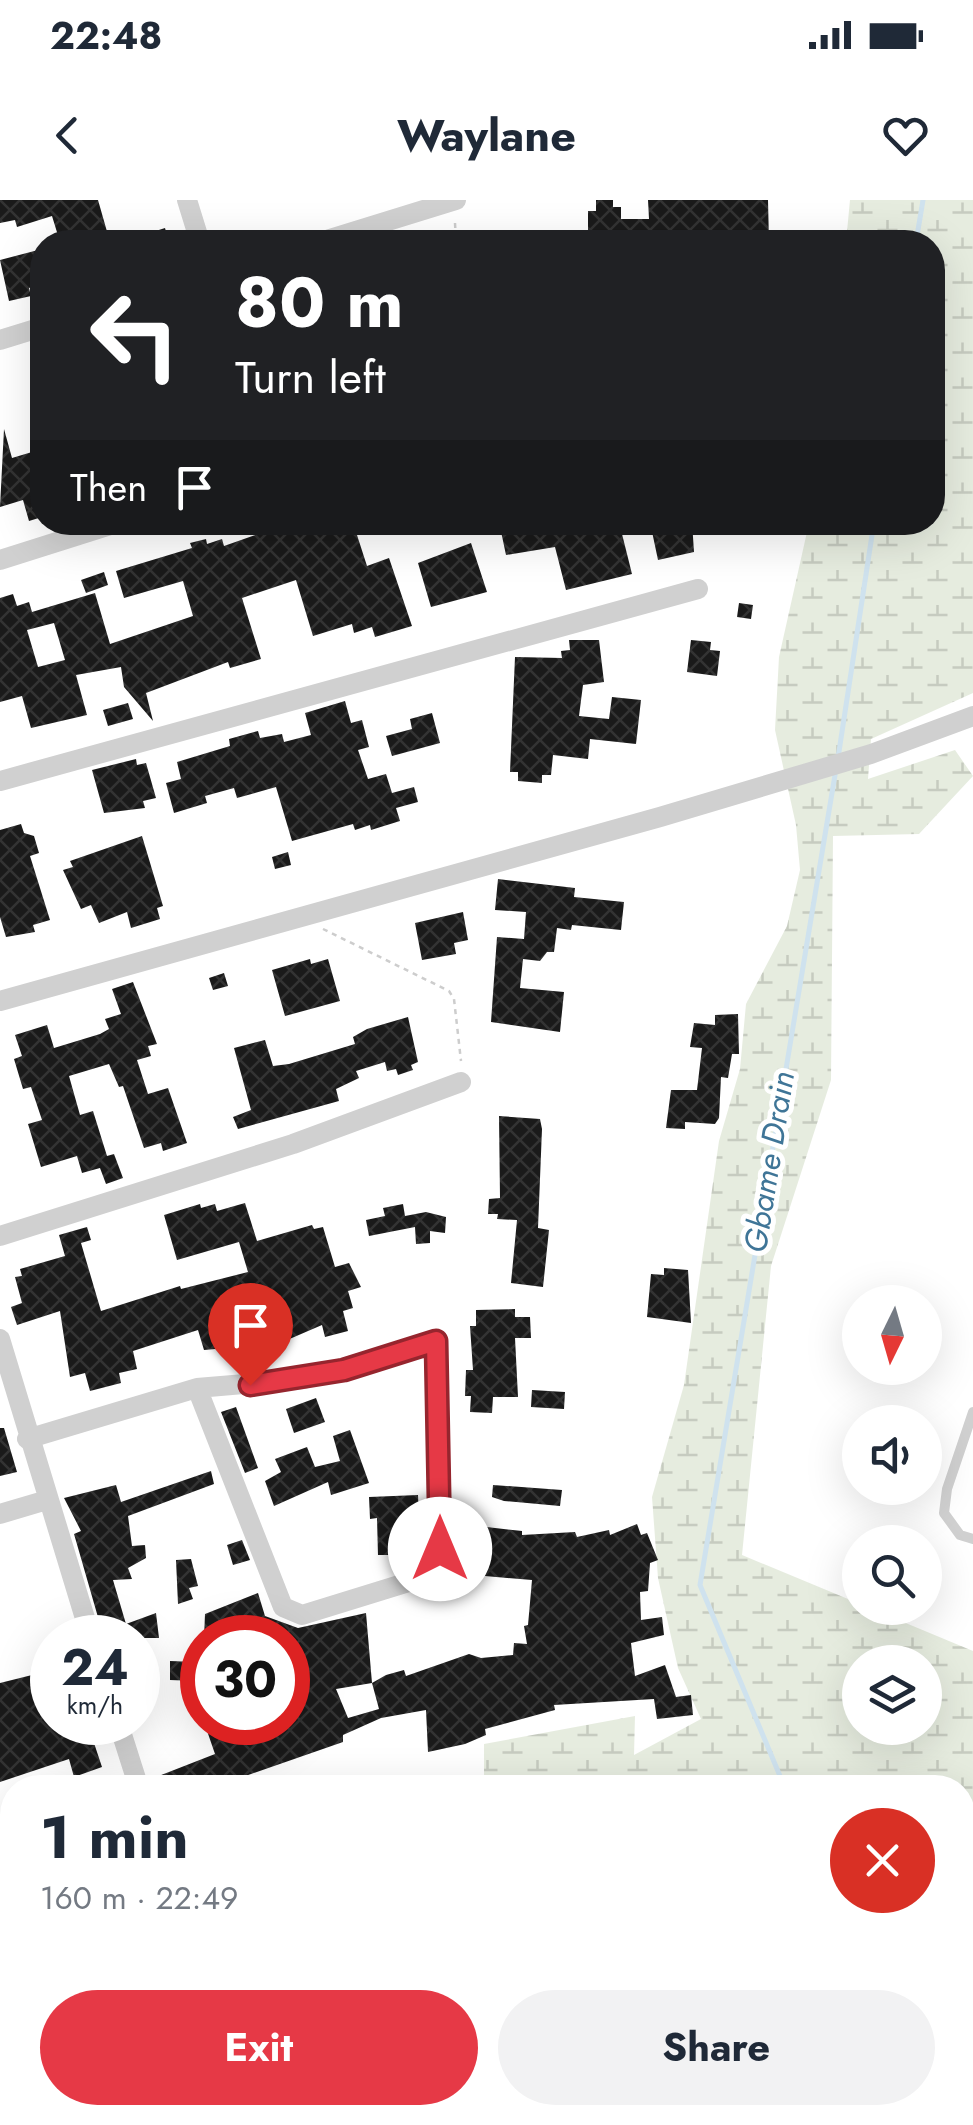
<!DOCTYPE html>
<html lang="en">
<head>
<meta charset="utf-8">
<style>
	body { margin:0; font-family:Jost,sans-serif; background:#f2f2f3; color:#1f2937; height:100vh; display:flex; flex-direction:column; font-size:38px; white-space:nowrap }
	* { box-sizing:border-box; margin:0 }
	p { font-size:32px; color:#747a83 }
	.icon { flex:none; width:55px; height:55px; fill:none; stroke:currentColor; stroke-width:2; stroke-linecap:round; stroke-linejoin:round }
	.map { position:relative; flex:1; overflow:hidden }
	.sheet { position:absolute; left:0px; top:1575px; width:975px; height:350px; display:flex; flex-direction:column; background:#fff; border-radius:40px 40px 0 0; box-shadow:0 10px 40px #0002 }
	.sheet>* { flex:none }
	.top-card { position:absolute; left:30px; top:30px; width:915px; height:305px; border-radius:40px; box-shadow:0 10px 40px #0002; background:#202124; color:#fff; overflow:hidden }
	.needle { width:65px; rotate:185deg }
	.tools { position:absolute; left:842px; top:1085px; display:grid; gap:20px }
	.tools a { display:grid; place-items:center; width:100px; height:100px; border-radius:50%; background:#fff; box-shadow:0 10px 40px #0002; font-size:50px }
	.speed { position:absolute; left:30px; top:1415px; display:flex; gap:20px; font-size:50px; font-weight:700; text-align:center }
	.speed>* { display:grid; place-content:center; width:130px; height:130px; border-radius:50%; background:#fff; box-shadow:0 10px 40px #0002; line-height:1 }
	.speed small { font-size:25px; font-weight:400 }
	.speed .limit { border:15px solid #d22; background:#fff; color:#111 }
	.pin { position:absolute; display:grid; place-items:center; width:85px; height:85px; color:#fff; margin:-102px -42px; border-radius:50% 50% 50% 0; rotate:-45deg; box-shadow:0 0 10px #0007 }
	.pin .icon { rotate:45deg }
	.me { position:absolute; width:110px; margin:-55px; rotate:0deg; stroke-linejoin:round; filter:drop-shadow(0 0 8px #0008) }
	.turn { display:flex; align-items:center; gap:35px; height:210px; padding:0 40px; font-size:45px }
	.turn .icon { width:130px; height:130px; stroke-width:2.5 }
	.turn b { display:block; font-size:70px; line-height:85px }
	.then { display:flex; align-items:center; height:95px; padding:0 40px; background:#0003; gap:20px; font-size:38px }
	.round { display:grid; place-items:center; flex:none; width:105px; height:105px; border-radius:52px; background:#f2f2f3 }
	.summary { display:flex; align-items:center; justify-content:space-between; height:170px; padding:0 40px }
	h1 { font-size:60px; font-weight:700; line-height:75px }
	.action { display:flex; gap:20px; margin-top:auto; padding:20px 40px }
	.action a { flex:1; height:115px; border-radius:60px; background:#e63946; color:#fff; font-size:40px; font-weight:700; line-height:115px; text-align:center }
	.action a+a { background:#f2f2f3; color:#1f2937 }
	.status { display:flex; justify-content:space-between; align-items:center; height:70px; padding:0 50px; background:#fff; direction:ltr }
	.status svg { height:28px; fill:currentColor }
	header { display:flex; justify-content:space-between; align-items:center; height:130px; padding:0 40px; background:#fff; font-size:45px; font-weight:700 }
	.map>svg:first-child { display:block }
	.wetland { fill:url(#wetland-marsh); fill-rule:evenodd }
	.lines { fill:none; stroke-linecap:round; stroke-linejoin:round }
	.stream { stroke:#cfe2ee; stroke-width:5 }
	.building { fill:url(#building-cross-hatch); fill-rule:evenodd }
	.path { stroke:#cdcdcd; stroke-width:2.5; stroke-dasharray:5 5; stroke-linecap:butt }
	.service { stroke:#d0d0d0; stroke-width:10 }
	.minor { stroke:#d0d0d0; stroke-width:20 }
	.motorway { stroke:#9a9a9a; stroke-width:38 }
	.route-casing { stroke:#96252e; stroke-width:25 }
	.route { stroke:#e63946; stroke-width:18 }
	.labels { text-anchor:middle; stroke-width:10; stroke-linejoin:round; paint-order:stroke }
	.water-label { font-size:32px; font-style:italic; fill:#3f7597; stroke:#fff }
</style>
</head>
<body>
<div class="status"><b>22:48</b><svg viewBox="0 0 49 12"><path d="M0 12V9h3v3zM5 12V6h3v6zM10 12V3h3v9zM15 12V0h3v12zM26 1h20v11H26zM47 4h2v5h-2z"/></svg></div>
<header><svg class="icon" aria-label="back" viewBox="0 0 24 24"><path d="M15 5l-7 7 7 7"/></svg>Waylane<svg class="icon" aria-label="heart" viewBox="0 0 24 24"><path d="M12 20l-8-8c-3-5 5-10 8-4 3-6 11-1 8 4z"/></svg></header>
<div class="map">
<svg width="973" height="1925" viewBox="0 0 973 1925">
	<defs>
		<pattern id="wetland-marsh" width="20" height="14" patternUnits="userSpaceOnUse" patternTransform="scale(2.5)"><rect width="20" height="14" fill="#e6ecdf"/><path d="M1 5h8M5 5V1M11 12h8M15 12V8" fill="none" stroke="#c6cbc0"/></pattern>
		<pattern id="building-cross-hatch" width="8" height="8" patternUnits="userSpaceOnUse" patternTransform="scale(2.5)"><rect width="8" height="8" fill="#1a1a1a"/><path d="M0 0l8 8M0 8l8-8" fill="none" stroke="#333"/></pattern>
	</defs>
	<rect width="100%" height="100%" fill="#fff"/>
	<!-- wetland -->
	<path class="wetland" d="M850,0H973V493L871,539L868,579L955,550L973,576L919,634L833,636L831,880L771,1066L742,1355L973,1451V1647L963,1651L962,1588L484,1587V1544L635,1516L634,1555L701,1519L678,1468L658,1378L652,1297L684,1185L719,941L740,869L746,804L787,726L800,670L796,625L775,530L779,457L809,323L932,322V42H846ZM860,1462H925V1528H860Z"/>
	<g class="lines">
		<!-- stream -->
		<path class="stream" d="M916,42L923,0
			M838,558L874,322
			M785,1588L700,1385L836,569
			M801,1925L817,1912"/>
	</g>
	<!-- building -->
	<path class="building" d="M0,0H98L110,42H60L52,16L17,27L15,20L0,23Z
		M596,0H613V7H621V19H649L648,0H768L769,42H588V11H596Z
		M165,28L169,42H128V40Z
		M42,49V84L29,88L31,96L9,101L0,60Z
		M4,229L12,258L42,249V317L29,321L23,300L0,307Z
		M292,322H388L389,327L357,335L367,366L389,358L412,426L375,437L372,427L354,433L352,424L313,436L296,380L242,398L261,459L230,468L228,462L146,493L153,521L124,487L121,467L76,475L87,515L31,528L22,496L0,502V398L13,394L17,406L29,402L32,412L95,393L110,444L193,416L183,381L124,398L116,371L192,348L190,343L206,339L207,344L222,339L224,346ZM54,423L65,460L38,467L27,430Z
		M499,322H619L632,374L566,390L555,347L506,355Z
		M650,322H692L694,352L658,360Z
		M471,343L487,392L431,407L418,363Z
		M104,372L108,385L86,393L81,380Z
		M739,403L753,405L751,419L737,417Z
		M569,440H599L604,482L583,485L579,516L609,519L612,497L641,500L636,544L590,539L588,559L553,555L551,575H542V583L518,581V572H510L515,457L562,458L561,451L570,450Z
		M691,440L711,442L710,450L720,451L717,476L687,472Z
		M345,501L351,523L362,520L369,547L358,550L368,579L386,574L392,593L414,587L418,602L396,608L400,621L371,630L370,625L355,630L353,624L292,641L276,587L237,598L234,588L205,596L207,603L174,613L166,583L181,579L177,562L230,546L229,539L258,531L260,538L282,534L284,542L311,535L305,513Z
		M128,503L133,519L108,526L103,510Z
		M432,513L440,543L392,556L386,536L412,529L410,519Z
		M136,559L137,565L146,563L156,598L143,601L145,608L104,613L92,570Z
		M21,624L24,633L34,636L39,653L30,656L50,720L33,725L35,732L6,737L0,717V630Z
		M142,636L163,706L157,708L160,719L131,728L127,712L99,723L91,705L81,709L63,670L73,667L70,661Z
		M288,652L291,665L275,669L272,657Z
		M498,679L575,688L574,697L624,702L621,730L572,725L571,730L557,728L554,752H547L540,761L523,759L520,788L564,792L560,832L491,822L497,737L524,739L526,712L495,710Z
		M463,712L468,740L454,743L456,754L422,760L415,723Z
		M310,759L311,764L328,759L340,801L285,816L272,770Z
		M224,773L228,786L213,790L209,778Z
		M133,782L157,844L148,846L151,856L137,860L148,894L168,888L187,943L163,951L161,943L144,948L123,886L119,887L109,864L69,876L80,915L93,911L107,956L114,954L123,978L106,984L100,968L82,973L77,956L41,967L28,924L42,920L31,887L23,889L14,859L22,856L15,835L47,825L54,848L100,834L109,829L105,819L121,814L112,789Z
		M738,814L739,854H732L728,878L721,877L719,918L715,924L685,922V929L666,928L671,890H697L702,848L690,847L694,823L715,825V815Z
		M408,817L418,862L411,865L413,870L398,875L396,869L387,871L385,862L356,871L359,878L336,889L339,901L238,929L233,917L251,910L234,848L265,840L273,866L289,864L355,844L353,837L367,829Z
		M499,916L540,919L542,929L538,1028L549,1030L543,1087L511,1083L517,1020L497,1019L498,1014H488L489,999L500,998Z
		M245,1003L257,1041L312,1025L314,1029L323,1027L335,1067L349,1063L361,1087L348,1091L353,1108L343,1111L348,1131L325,1137L322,1125L264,1150L267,1160L242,1166L238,1147L204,1150L198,1130L133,1151L137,1169L119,1173L121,1183L90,1191L85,1173L70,1177L60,1111L17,1125L11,1107L22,1103L15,1077L22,1076L20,1069L65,1056L59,1035L87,1027L91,1040L81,1043L101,1111L180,1086L181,1089L248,1072L239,1042L177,1060L164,1015L200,1004L201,1008L215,1004L217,1011Z
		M403,1004L405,1016L426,1012L446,1017L445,1033L430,1031V1043L416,1044L415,1027L369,1036L366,1020L385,1016L383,1008Z
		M664,1068L688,1070L691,1123L647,1117L651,1074L664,1075Z
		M515,1109V1117H530L531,1138H515L518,1197H493L492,1213L470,1212L471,1196H465L466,1170H473L470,1126H476V1110Z
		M532,1190L565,1192L564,1209L531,1207Z
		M316,1198L325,1222L294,1233L286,1209Z
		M236,1207L258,1268L245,1273L221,1212Z
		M0,1228H4L17,1272L0,1276Z
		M350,1230L369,1283L331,1295L328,1282L274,1306L265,1281L281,1272L275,1259L307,1247L315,1267L340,1261L333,1236Z
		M211,1271L214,1284L128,1316L132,1346L145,1345L146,1358L128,1368L132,1379L113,1380L126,1424L156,1413L159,1438H104L74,1334L81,1331L64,1298L116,1285L121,1302Z
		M493,1285L562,1290L560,1306L504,1301L492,1297Z
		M418,1295L420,1342L401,1343L392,1355H378L377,1318L370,1319L369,1297Z
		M637,1324L641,1335L647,1333L658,1360L650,1363L648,1391L640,1392L641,1420L662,1417L664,1435L631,1443L635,1476L665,1465L676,1497L691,1495L693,1515L657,1519L654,1499L554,1505L555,1510L485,1529L486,1535L465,1544L428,1552L426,1510L381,1518L343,1535V1542L211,1588H152L151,1579L215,1554L204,1522H288V1438H204L205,1414L258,1393L265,1416L298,1428L366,1413L372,1483L336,1489L348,1518L379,1509L372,1483L386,1475L404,1470L406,1476L469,1454L481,1458L513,1455L514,1443L527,1444L524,1426L528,1425L532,1380L485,1376L487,1351L475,1350L478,1326L522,1331V1335L575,1332L577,1337L609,1330L610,1335Z
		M242,1340L250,1360L233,1365L227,1345Z
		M191,1359L198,1386L189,1388L193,1399L178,1404L176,1360Z
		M170,1461L196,1462V1481L170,1480Z
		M52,1470V1522H87L102,1567L74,1577L69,1559L0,1582V1483Z"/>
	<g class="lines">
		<!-- path -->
		<path class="path" d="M455,23L456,42
			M323,729L449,791L454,799L461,861"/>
		<!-- service -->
		<path class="service" d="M973,1212L947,1289L944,1313L960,1335L973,1339"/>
		<!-- minor -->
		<path class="minor" d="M187,0L200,42
			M320,42L456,0
			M0,140L42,127
			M0,360L120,322
			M0,581L698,389
			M0,801L660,617L871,554L973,516
			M0,1036L293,944L461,882
			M0,1139L91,1438
			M27,1239L197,1188L304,1179L435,1141L439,1349L425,1377L302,1415L283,1407L197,1188
			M0,1314L47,1300
			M118,1522L139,1588
			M0,1648L12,1644"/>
		<!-- motorway -->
		<path class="motorway" d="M962,1661L973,1657
			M962,1720L973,1716
			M100,1925L143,1912
			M301,1925L343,1912"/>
	</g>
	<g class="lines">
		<!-- route casing -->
		<g class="route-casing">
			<path id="route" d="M250,1185L344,1170L436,1141L440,1349"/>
		</g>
		<!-- route -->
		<use href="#route" class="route"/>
	</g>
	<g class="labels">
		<!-- water labels -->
		<g class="water-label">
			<text transform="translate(769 962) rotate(-81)" y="11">Gbame Drain</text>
		</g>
	</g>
</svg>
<div class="tools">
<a><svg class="needle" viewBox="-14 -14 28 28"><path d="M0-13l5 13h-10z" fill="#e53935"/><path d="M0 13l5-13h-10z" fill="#747a83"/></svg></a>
<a><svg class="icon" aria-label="sound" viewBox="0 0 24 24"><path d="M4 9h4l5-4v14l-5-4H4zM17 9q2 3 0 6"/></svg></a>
<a><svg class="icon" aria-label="search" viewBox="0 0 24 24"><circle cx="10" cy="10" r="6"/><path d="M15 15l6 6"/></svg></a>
<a><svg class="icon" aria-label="layers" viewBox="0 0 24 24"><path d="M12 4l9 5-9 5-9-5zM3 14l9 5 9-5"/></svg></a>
</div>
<div class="speed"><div>24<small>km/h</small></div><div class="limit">30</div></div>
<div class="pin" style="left:250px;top:1185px;background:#d93025"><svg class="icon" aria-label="arrive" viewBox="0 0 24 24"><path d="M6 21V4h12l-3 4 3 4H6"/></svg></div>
<svg class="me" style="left:440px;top:1349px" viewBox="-20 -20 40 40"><circle r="19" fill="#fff"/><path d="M0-13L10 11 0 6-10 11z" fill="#e63946"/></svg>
<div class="top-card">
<div class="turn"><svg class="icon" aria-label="left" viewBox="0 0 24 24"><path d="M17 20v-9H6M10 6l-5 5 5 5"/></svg><div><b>80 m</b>Turn left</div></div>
<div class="then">Then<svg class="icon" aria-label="arrive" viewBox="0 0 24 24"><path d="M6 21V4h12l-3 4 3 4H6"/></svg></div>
</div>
<section class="sheet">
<div class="summary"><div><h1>1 min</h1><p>160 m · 22:49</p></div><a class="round" style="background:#d93025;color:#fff"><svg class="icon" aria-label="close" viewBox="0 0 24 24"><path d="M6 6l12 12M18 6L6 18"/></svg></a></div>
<div class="action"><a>Exit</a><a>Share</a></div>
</section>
</div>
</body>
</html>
